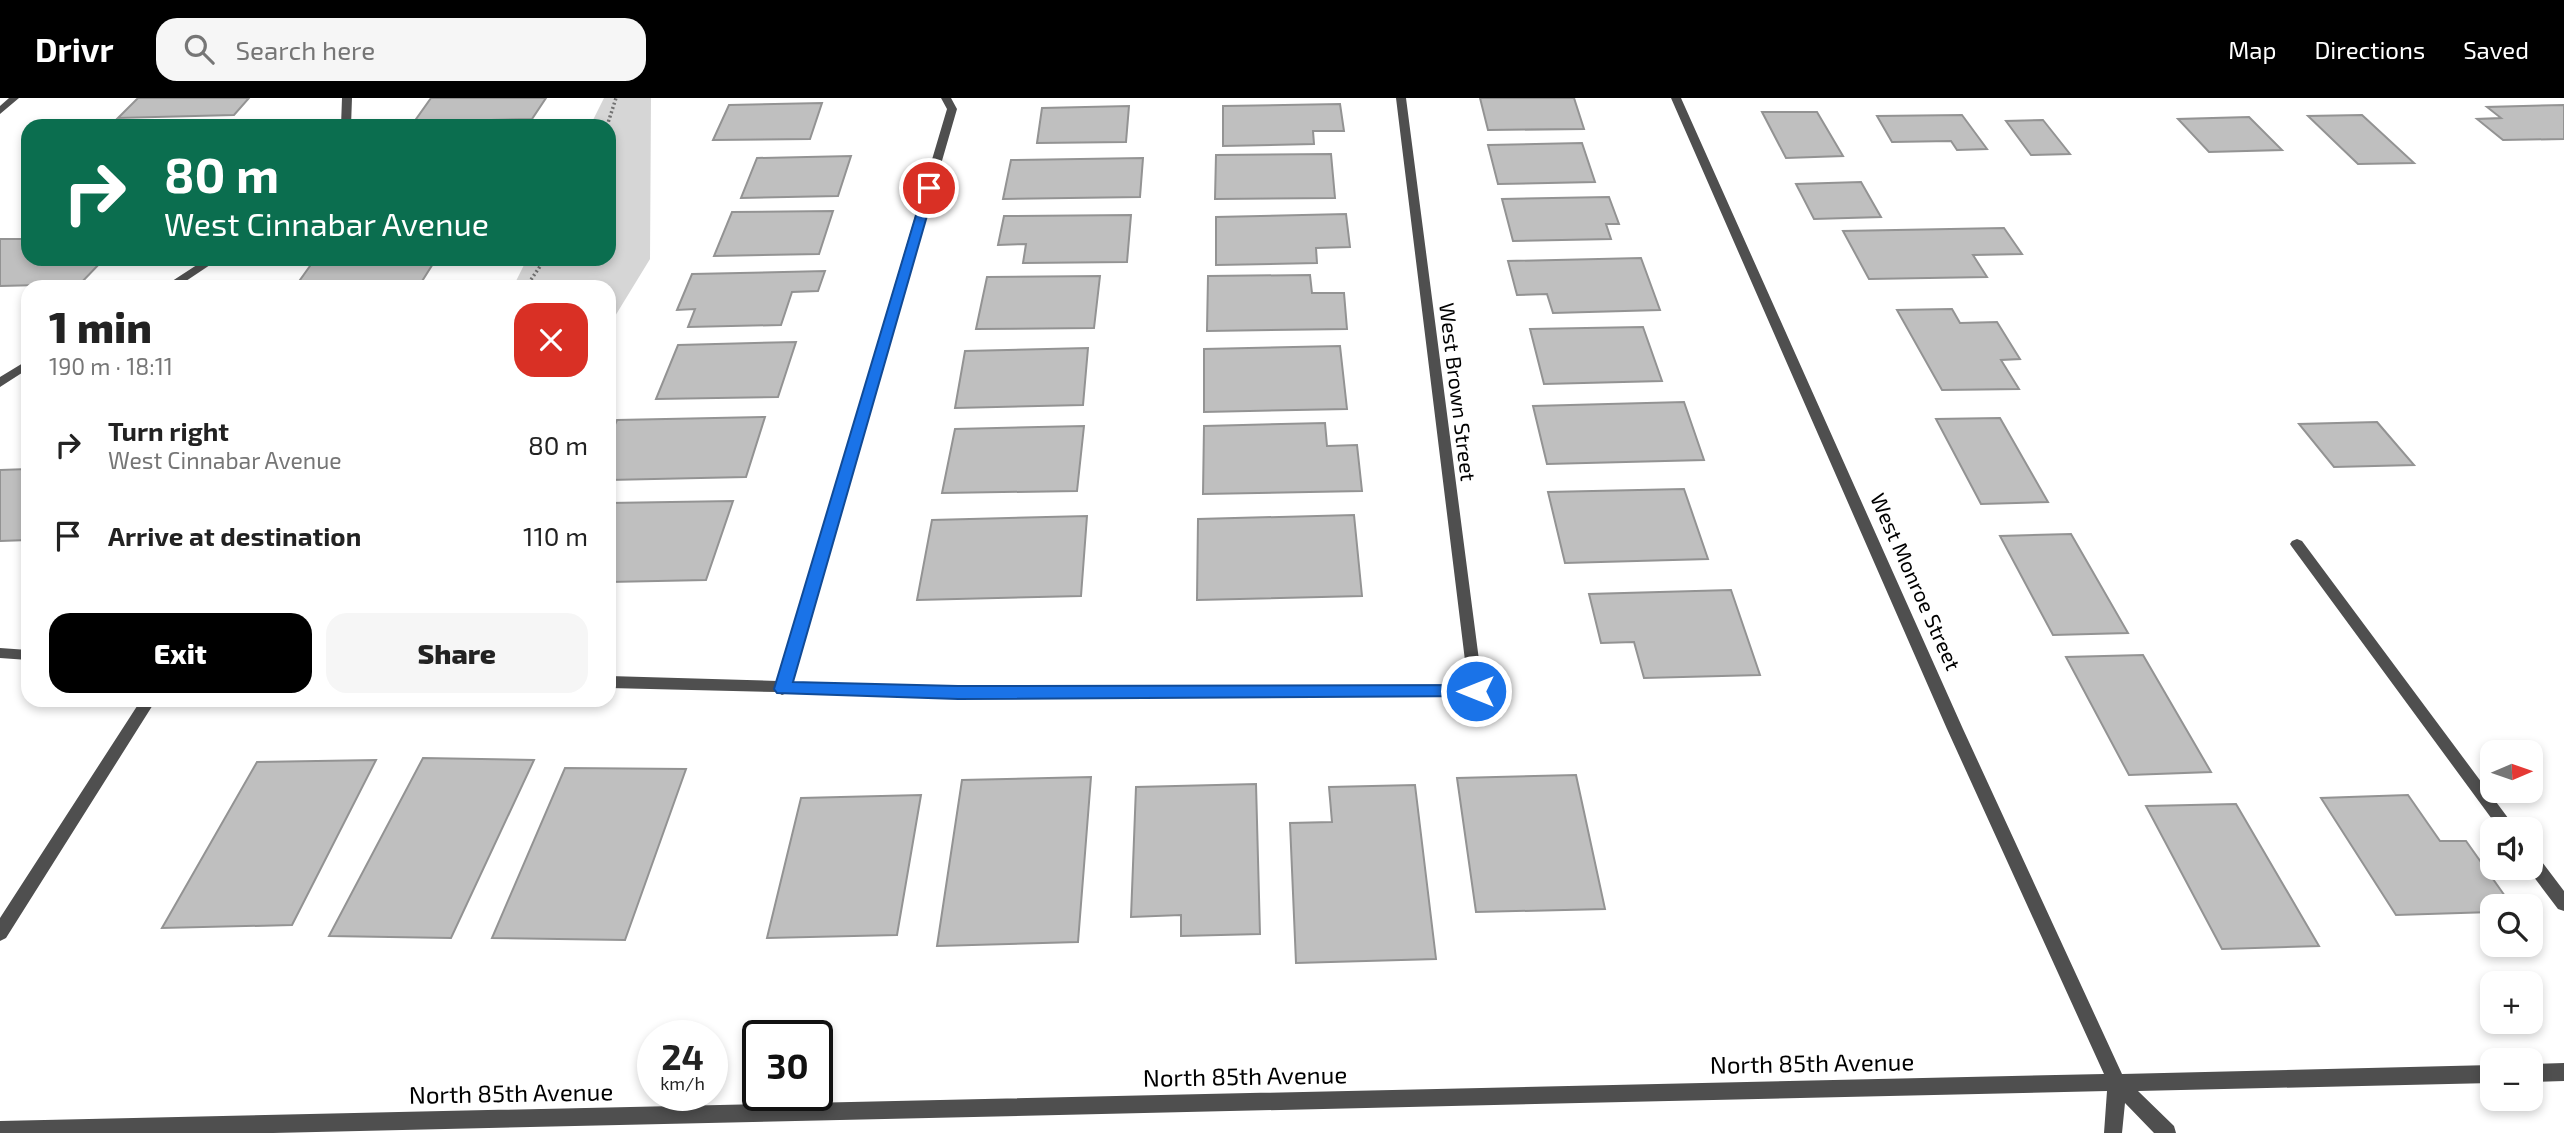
<!DOCTYPE html>
<html lang="en">
<head>
<meta charset="utf-8">
<style>
	body { margin:0; font-family:"Exo 2",sans-serif; background:#f6f6f6; color:#222; height:100vh; display:flex; flex-direction:column; font-size:26px; white-space:nowrap }
	* { box-sizing:border-box; margin:0 }
	p { font-size:23px; color:#767676 }
	.icon { flex:none; width:38px; height:38px; fill:none; stroke:currentColor; stroke-width:2; stroke-linecap:round; stroke-linejoin:round }
	.map { position:relative; flex:1; overflow:hidden }
	.panel { position:absolute; left:21px; top:182px; width:595px; height:427px; display:flex; flex-direction:column; background:#fff; border-radius:21px; box-shadow:0 4px 10px #0003 }
	.panel>* { flex:none }
	.top-card { position:absolute; left:21px; top:21px; width:595px; height:147px; border-radius:21px; box-shadow:0 4px 10px #0003; background:#0b6e4f; color:#fff; overflow:hidden }
	.needle { width:46px; rotate:88deg }
	.fabs { position:absolute; left:2480px; top:642px; display:grid; gap:14px }
	.fabs a { display:grid; place-items:center; width:63px; height:63px; border-radius:14px; background:#fff; box-shadow:0 4px 10px #0003; font-size:35px }
	.speed { position:absolute; left:637px; top:922px; display:flex; gap:14px; font-size:35px; font-weight:700; text-align:center }
	.speed>* { display:grid; place-content:center; width:91px; height:91px; border-radius:50%; background:#fff; box-shadow:0 4px 10px #0003; line-height:1 }
	.speed small { font-size:18px; font-weight:400 }
	.speed .limit { border:4px solid #111; border-radius:10px; background:#fff; color:#111 }
	.pin { position:absolute; display:grid; place-items:center; width:60px; height:60px; color:#fff; margin:-30px; border:4px solid #fff; border-radius:50%; box-shadow:0 2px 7px #0007 }
	.me { position:absolute; width:77px; margin:-38px; rotate:270deg; stroke-linejoin:round; filter:drop-shadow(0 0 5px #0008) }
	.turn { display:flex; align-items:center; gap:24px; height:147px; padding:0 28px; font-size:32px }
	.turn .icon { width:91px; height:91px; stroke-width:2.5 }
	.turn b { display:block; font-size:49px; line-height:60px }
	.round { display:grid; place-items:center; flex:none; width:74px; height:74px; border-radius:21px; background:#f6f6f6 }
	.headline { display:flex; align-items:center; justify-content:space-between; height:119px; padding:0 28px }
	h1 { font-size:42px; font-weight:800; line-height:52px }
	.action { display:flex; gap:14px; margin-top:auto; padding:14px 28px }
	.action a { flex:1; height:80px; border-radius:21px; background:#000; color:#fff; font-size:28px; font-weight:800; line-height:80px; text-align:center }
	.action a+a { background:#f6f6f6; color:#222 }
	ul { padding:0; list-style:none }
	li { display:flex; align-items:center; gap:21px; height:91px; padding:0 28px }
	li div { flex:1 }
	li b { display:block; font-size:26px }
	li em { font-style:normal }
	header { display:flex; align-items:center; gap:42px; box-sizing:border-box; height:98px; padding:0 35px; background:#000; color:#fff }
	header strong { font-size:33px }
	nav { display:flex; gap:38px; margin-inline-start:auto; font-size:24px }
	.search { width:490px; height:63px; background:#f6f6f6; display:flex; align-items:center; gap:18px; box-sizing:border-box; padding:0 24px; border-radius:21px; color:#767676; font-size:26px }
	.map>svg:first-child { display:block }
	.green { fill:#d6d6d6 }
	.building { fill:#bfbfbf; stroke:#939393; stroke-width:2 }
	.lines { fill:none; stroke-linecap:round; stroke-linejoin:round }
	.path { stroke:#717171; stroke-width:3.5; stroke-dasharray:2 2.5; stroke-linecap:butt }
	.service { fill:#4f4f4f; fill-rule:evenodd }
	.minor { fill:#4f4f4f; fill-rule:evenodd }
	.tertiary { fill:#4f4f4f; fill-rule:evenodd }
	.route { fill:#1a73e8; stroke:#114b97; stroke-width:2 }
	.labels { text-anchor:middle; stroke-width:5; stroke-linejoin:round; paint-order:stroke }
	.street-label { font-size:21px; fill:#000; stroke:#fff }
	.near-street-label { font-size:24px; fill:#000; stroke:#fff }
</style>
</head>
<body>
<header>
<strong>Drivr</strong>
<div class="search"><svg class="icon" aria-label="search" viewBox="0 0 24 24"><circle cx="10" cy="10" r="6"/><path d="M15 15l6 6"/></svg>Search here</div>
<nav><a>Map</a><a>Directions</a><a>Saved</a></nav>
</header>
<div class="map">
<svg width="2564" height="1035" viewBox="0 0 2564 1035">
	<rect width="100%" height="100%" fill="#fff"/>
	<!-- green -->
	<path class="green" d="M604,0H651L650,161L609,228V189H513L527,161H609V28H590Z"/>
	<!-- building -->
	<path class="building" d="M138,0H249L234,17L118,20Z
		M431,0H546L532,21L414,24Z
		M1480,0H1574L1584,31L1488,32Z
		M822,5L810,41L713,42L729,7Z
		M1340,6L1344,33H1313L1314,46L1223,48V8Z
		M2564,7V41L2503,42L2477,21L2501,20L2487,9Z
		M1129,8L1126,44L1037,45L1042,10Z
		M1762,14H1817L1843,58L1786,60Z
		M1962,17L1987,51L1957,52L1951,43L1892,44L1877,18Z
		M2362,17L2414,65L2358,66L2308,18Z
		M2249,19L2282,52L2209,54L2178,21Z
		M2043,22L2070,56L2031,57L2006,23Z
		M273,25L270,28H157V27Z
		M1582,45L1595,84L1498,86L1488,47Z
		M1331,56L1335,100L1215,101L1216,57Z
		M851,58L838,98L741,100L757,60Z
		M1143,60L1140,99L1003,101L1011,62Z
		M1861,84L1881,119L1814,121L1796,86Z
		M1609,99L1619,126H1606L1611,141L1513,143L1502,101Z
		M833,113L819,156L714,158L732,114Z
		M1346,116L1350,149L1316,150L1317,165L1216,167V119Z
		M1131,117L1127,164L1023,165L1026,146L998,147L1004,118Z
		M2004,130L2022,156L1973,157L1987,179L1869,181L1843,133Z
		M0,141H28V161H104L80,186L0,188Z
		M1641,160L1660,212L1553,215L1547,196L1517,197L1508,163Z
		M315,161H436L419,188L295,189Z
		M825,173L818,193L792,194L781,227L688,229L695,211L677,212L692,176Z
		M1310,177L1312,195H1344L1347,231L1207,233L1208,178Z
		M1100,178L1094,230L976,231L987,179Z
		M1952,211L1960,225L1997,224L2020,261L2001,262L2019,291L1942,292L1897,212Z
		M1643,229L1662,283L1544,286L1530,231Z
		M796,244L778,299L656,301L678,247Z
		M1340,248L1347,311L1204,314V251Z
		M1088,250L1083,307L955,310L965,253Z
		M1684,304L1704,362L1547,366L1533,308Z
		M765,319L746,379L609,382V340L617,322Z
		M2000,320L2048,404L1981,406L1936,321Z
		M2377,324L2414,367L2334,369L2299,326Z
		M1325,325L1327,348L1357,347L1362,393L1203,396L1204,328Z
		M1084,328L1077,393L942,395L955,331Z
		M28,371V442L0,443V372Z
		M1684,391L1708,461L1565,465L1548,394Z
		M733,403L706,482L609,484V405Z
		M1354,417L1362,498L1197,502L1198,421Z
		M1087,418L1081,498L917,502L932,422Z
		M2071,436L2128,535L2053,537L2000,438Z
		M1731,492L1760,577L1644,580L1634,544L1601,545L1589,496Z
		M2143,557L2211,674L2129,677L2066,559Z
		M423,660L534,662L451,840L329,838Z
		M376,662L292,827L162,830L257,664Z
		M565,670L686,671L625,842L492,840Z
		M1576,677L1605,811L1476,814L1457,680Z
		M1091,679L1078,844L937,848L962,682Z
		M1256,686L1260,836L1181,838V817L1131,819L1136,689Z
		M1415,687L1436,861L1296,865L1290,725L1332,724L1329,689Z
		M921,697L897,837L767,840L801,700Z
		M2408,697L2440,743H2466L2512,808H2492V814L2396,817L2321,700Z
		M2236,706L2319,848L2222,851L2146,708Z"/>
	<g class="lines">
		<!-- path -->
		<path class="path" d="M607,28L616,0
			M526,189L545,161"/>
		<!-- service -->
		<path class="service" d="M2297,441L2302,443L2517,732H2500L2292,449L2290,446L2292,443Z
			M2530,754L2536,756L2564,793V813L2558,811L2527,770H2530Z"/>
		<!-- minor -->
		<path class="minor" d="M9,0H19L0,16V8Z
			M342,0H352L351,28H341Z
			M941,0H951L957,11L791,584L958,588L1468,587L1396,0H1406L1483,593L1481,597L958,600L787,595L782,597L777,594L609,590V578L777,583L947,11Z
			M206,161H219L177,189H163Z
			M28,262V271L0,289V279Z
			M0,550L28,552V562L0,560Z
			M141,602H156L6,840L0,843V820Z"/>
		<!-- tertiary -->
		<path class="tertiary" d="M1671,0H1681L1963,631L2122,976L2492,967V985L2138,993L2174,1028L2176,1035H2154L2125,1005L2122,1035H2104L2107,993L273,1035H0V1023L2104,976L1947,631Z
			M2564,965V983L2530,984V966Z"/>
	</g>
	<!-- route -->
	<path class="route" d="M925,87L935,90L793,584L958,588L1476,587L1482,588L1484,593L1482,598L958,601L777,595L774,591Z"/>
	<g class="labels">
		<!-- street labels -->
		<g class="street-label">
			<text transform="translate(1457 294) rotate(83)" y="7">West Brown Street</text>
			<text transform="translate(1915 484) rotate(66)" y="7">West Monroe Street</text>
		</g>
		<!-- near-street labels -->
		<g class="near-street-label">
			<text transform="translate(1812 966) rotate(-1)" y="8">North 85th Avenue</text>
			<text transform="translate(1245 979) rotate(-1)" y="8">North 85th Avenue</text>
			<text transform="translate(511 996) rotate(-1)" y="8">North 85th Avenue</text>
		</g>
	</g>
</svg>
<div class="fabs">
<a><svg class="needle" viewBox="-14 -14 28 28"><path d="M0-13l5 13h-10z" fill="#e53935"/><path d="M0 13l5-13h-10z" fill="#767676"/></svg></a>
<a><svg class="icon" aria-label="sound" viewBox="0 0 24 24"><path d="M4 9h4l5-4v14l-5-4H4zM17 9q2 3 0 6"/></svg></a>
<a><svg class="icon" aria-label="search" viewBox="0 0 24 24"><circle cx="10" cy="10" r="6"/><path d="M15 15l6 6"/></svg></a>
<a>+</a>
<a>−</a>
</div>
<div class="speed"><div>24<small>km/h</small></div><div class="limit">30</div></div>
<div class="pin" style="left:929px;top:90px;background:#d93025"><svg class="icon" aria-label="arrive" viewBox="0 0 24 24"><path d="M6 21V4h12l-3 4 3 4H6"/></svg></div>
<svg class="me" style="left:1476px;top:593px" viewBox="-20 -20 40 40"><circle r="17" fill="#1a73e8" stroke="#fff" stroke-width="3"/><path d="M0-11L8 9 0 5-8 9z" fill="#fff"/></svg>
<div class="top-card">
<div class="turn"><svg class="icon" aria-label="right" viewBox="0 0 24 24"><path d="M7 20v-9h11M14 6l5 5-5 5"/></svg><div><b>80 m</b>West Cinnabar Avenue</div></div>
</div>
<section class="panel">
<div class="headline"><div><h1>1 min</h1><p>190 m · 18:11</p></div><a class="round" style="background:#d93025;color:#fff"><svg class="icon" aria-label="close" viewBox="0 0 24 24"><path d="M6 6l12 12M18 6L6 18"/></svg></a></div>
<ul>
<li><svg class="icon" aria-label="right" viewBox="0 0 24 24"><path d="M7 20v-9h11M14 6l5 5-5 5"/></svg><div><b>Turn right</b><p>West Cinnabar Avenue</p></div><em>80 m</em></li>
<li><svg class="icon" aria-label="arrive" viewBox="0 0 24 24"><path d="M6 21V4h12l-3 4 3 4H6"/></svg><div><b>Arrive at destination</b></div><em>110 m</em></li>
</ul>
<div class="action"><a>Exit</a><a>Share</a></div>
</section>
</div>
</body>
</html>
